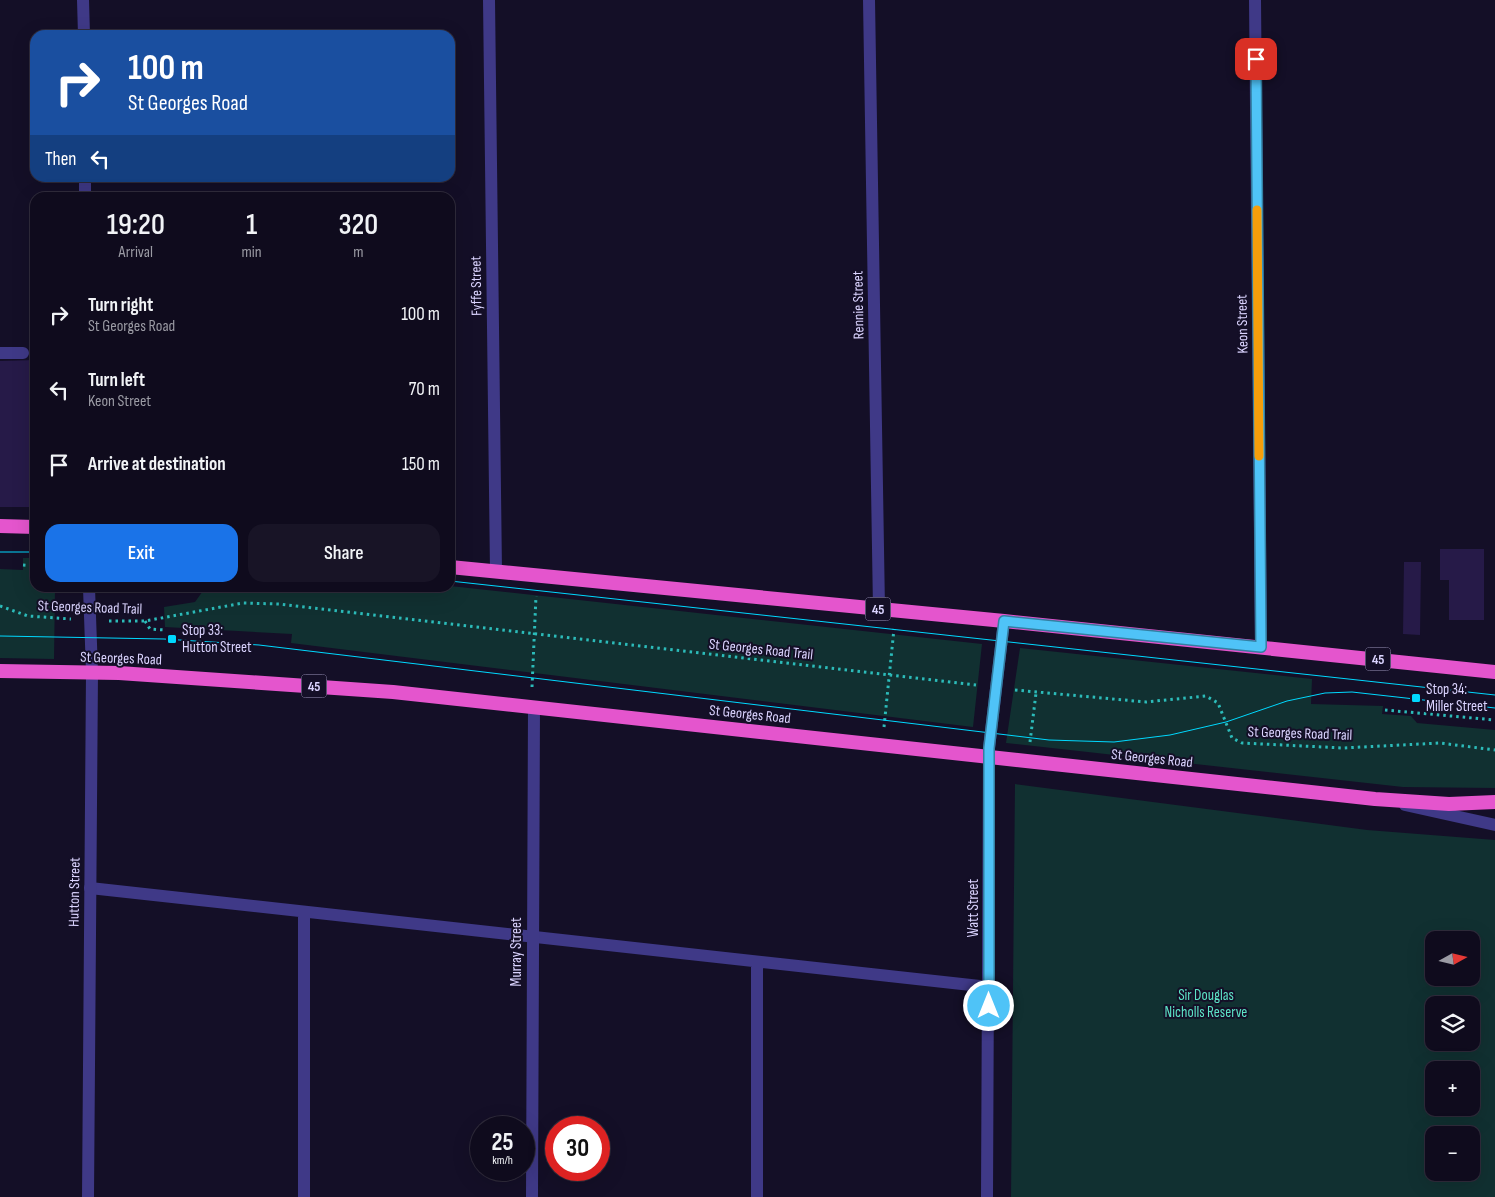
<!DOCTYPE html>
<html lang="en">
<head>
<meta charset="utf-8">
<style>
	body { margin:0; font-family:"Sofia Sans Condensed",sans-serif; background:#181426; color:#f1f3f6; height:100vh; display:flex; flex-direction:column; font-size:19px; white-space:nowrap }
	* { box-sizing:border-box; margin:0 }
	p { font-size:16px; color:#9b9ba4 }
	.icon { flex:none; width:28px; height:28px; fill:none; stroke:currentColor; stroke-width:2; stroke-linecap:round; stroke-linejoin:round }
	.map { position:relative; flex:1; overflow:hidden }
	.panel { position:absolute; left:30px; top:192px; width:425px; height:400px; display:flex; flex-direction:column; background:#0f0b1d; border-radius:15px; box-shadow:0 5px 20px #0002,0 0 0 1px #2f2b3b }
	.panel>* { flex:none }
	.hud { position:absolute; left:30px; top:30px; width:425px; height:152px; border-radius:15px; box-shadow:0 5px 20px #0002,0 0 0 1px #2f2b3b; background:#1a4fa0; color:#fff; overflow:hidden }
	.needle { width:32px; rotate:82deg }
	.tools { position:absolute; left:1425px; top:931px; display:grid; gap:10px }
	.tools a { display:grid; place-items:center; width:55px; height:55px; border-radius:10px; background:#0f0b1d; box-shadow:0 5px 20px #0002,0 0 0 1px #2f2b3b; font-size:25px }
	.speed { position:absolute; left:470px; top:1116px; display:flex; gap:10px; font-size:25px; font-weight:700; text-align:center }
	.speed>* { display:grid; place-content:center; width:65px; height:65px; border-radius:50%; background:#0f0b1d; box-shadow:0 5px 20px #0002,0 0 0 1px #2f2b3b; line-height:1 }
	.speed small { font-size:12px; font-weight:400 }
	.speed .limit { border:8px solid #d22; background:#fff; color:#111 }
	.pin { position:absolute; display:grid; place-items:center; width:42px; height:42px; color:#fff; margin:-21px; border-radius:10px; box-shadow:0 2px 8px #0006 }
	.me { position:absolute; width:55px; margin:-28px; rotate:0deg; stroke-linejoin:round; filter:drop-shadow(0 0 4px #0008) }
	.turn { display:flex; align-items:center; gap:18px; height:105px; padding:0 15px; font-size:22px }
	.turn .icon { width:65px; height:65px; stroke-width:2.5 }
	.turn b { display:block; font-size:35px; line-height:42px }
	.then { display:flex; align-items:center; height:48px; padding:0 15px; background:#0003; gap:10px; font-size:19px }
	.eta { display:flex; justify-content:space-evenly; align-items:center; height:85px; text-align:center }
	.eta b { font-size:30px; font-weight:600; line-height:35px }
	.cta { display:flex; gap:10px; margin-top:auto; padding:10px 15px }
	.cta a { flex:1; height:58px; border-radius:15px; background:#1a73e8; color:#fff; font-size:20px; font-weight:600; line-height:58px; text-align:center }
	.cta a+a { background:#181426; color:#f1f3f6 }
	ul { padding:0; list-style:none }
	li { display:flex; align-items:center; gap:15px; height:75px; padding:0 15px }
	li div { flex:1 }
	li b { display:block; font-size:19px }
	li em { font-style:normal }
	.map>svg:first-child { display:block }
	.green { fill:#113031; fill-rule:evenodd }
	.building { fill:#261a48 }
	.lines { fill:none; stroke-linecap:round; stroke-linejoin:round }
	.path { stroke:#2cbbb9; stroke-width:3; stroke-dasharray:2.5 4; stroke-linecap:butt }
	.service { stroke:#3f3987; stroke-width:12 }
	.minor { stroke:#3f3987; stroke-width:12 }
	.trunk { stroke:#e455cd; stroke-width:14 }
	.tram { stroke:#00d9ff; stroke-width:1 }
	.route-casing { stroke:#337fa1; stroke-width:12 }
	.route { stroke:#4fc3f7; stroke-width:9 }
	.slow { stroke:#f59e0b; stroke-width:9 }
	.poi-dot { fill:#00d9ff; stroke:#140f27; stroke-width:2 }
	.labels { text-anchor:middle; stroke-width:4; stroke-linejoin:round; paint-order:stroke }
	.shield { fill:#140f27; stroke:#9f99be; stroke-width:1 }
	.shield-label { font-size:14px; font-weight:bold; fill:#dbd4ff }
	.street-label { font-size:15px; fill:#dbd4ff; stroke:#140f27 }
	.poi-label { font-size:15px; fill:#dbd4ff; stroke:#140f27; text-anchor:start }
	.park-label { font-size:15px; fill:#5de3c7; stroke:#140f27 }
</style>
</head>
<body>
<div class="map">
<svg width="1495" height="1197" viewBox="0 0 1495 1197">
	<rect width="100%" height="100%" fill="#140f27"/>
	<!-- green -->
	<path class="green" d="M23,558H35V588H55L54,659L0,658V569L23,570Z
		M450,586L982,644L973,727L291,643L292,634L165,627L164,607L195,602L205,588Z
		M1020,648L1312,679L1311,704L1383,706L1382,714L1411,716L1417,723L1495,730V788L1403,787L1006,743Z
		M1015,784L1367,830L1495,840V1197H1011ZM1434,940H1471V978H1434ZM1434,1005H1471V1042H1434ZM1434,1070H1471V1108H1434ZM1434,1135H1471V1172H1434Z"/>
	<!-- building -->
	<path class="building" d="M35,360V507H0V361Z
		M1440,549H1484V620H1449V580H1440Z
		M1404,562H1421L1420,635L1403,634Z"/>
	<g class="lines">
		<!-- path -->
		<path class="path" d="M23,565L35,566
			M0,606L28,616L71,619
			M109,621H145L243,603L279,604L976,685
			M145,621L150,629L165,630
			M532,687L536,596
			M1015,690L1146,702L1206,696L1218,703L1232,738L1242,743L1343,748L1440,743L1495,750
			M1385,710L1495,720
			M884,727L894,629
			M1030,742L1036,693"/>
		<!-- service -->
		<path class="service" d="M0,353H23
			M90,888L989,987
			M304,1197V913
			M757,1197V962"/>
		<!-- minor -->
		<path class="minor" d="M83,0L84,35
			M489,0L496,572
			M869,0L879,609
			M1255,0L1261,647
			M85,178V198
			M1405,805L1495,825
			M88,1197L92,672L89,588
			M532,1197L534,707
			M987,1197L989,748L1004,621"/>
		<!-- trunk -->
		<path class="trunk" d="M0,526L35,527
			M450,567L1004,621L1495,672
			M0,671L119,673L393,692L1375,799L1449,804L1495,802"/>
		<!-- tram -->
		<path class="tram" d="M0,552H35
			M450,581L1495,695
			M0,636L164,639L259,645L1049,740L1114,742L1170,735L1226,722L1287,701L1325,693L1352,692L1495,708"/>
	</g>
	<g class="lines">
		<!-- route casing -->
		<g class="route-casing">
			<path id="route" d="M989,1006V748L1004,621L1261,647L1256,59"/>
		</g>
		<!-- route -->
		<use href="#route" class="route"/>
		<!-- slow -->
		<path class="slow" d="M1257,210L1259,456"/>
	</g>
	<!-- markers -->
	<g class="poi-dot">
		<rect x="167" y="634" width="10" height="10" rx="2.5"/>
		<rect x="1411" y="693" width="10" height="10" rx="2.5"/>
	</g>
	<g class="labels">
		<!-- shield labels -->
		<g class="shield">
			<rect x="865.5" y="597.5" width="25" height="23" rx="4"/>
			<rect x="1365.5" y="647.5" width="25" height="23" rx="4"/>
			<rect x="301.5" y="674.5" width="25" height="23" rx="4"/>
		</g>
		<g class="shield-label">
			<text x="878" y="614">45</text>
			<text x="1378" y="664">45</text>
			<text x="314" y="691">45</text>
		</g>
		<!-- street labels -->
		<g class="street-label">
			<text transform="translate(476 286) rotate(-91)" y="5">Fyffe Street</text>
			<text transform="translate(858 305) rotate(-91)" y="5">Rennie Street</text>
			<text transform="translate(1242 324) rotate(-91)" y="5">Keon Street</text>
			<text transform="translate(90 607) rotate(2)" y="5">St Georges Road Trail</text>
			<text transform="translate(761 649) rotate(6)" y="5">St Georges Road Trail</text>
			<text transform="translate(121 658) rotate(2)" y="5">St Georges Road</text>
			<text transform="translate(750 714) rotate(6)" y="5">St Georges Road</text>
			<text transform="translate(1300 733) rotate(2)" y="5">St Georges Road Trail</text>
			<text transform="translate(1152 758) rotate(6)" y="5">St Georges Road</text>
			<text transform="translate(74 892) rotate(-89)" y="5">Hutton Street</text>
			<text transform="translate(973 908) rotate(-90)" y="5">Watt Street</text>
			<text transform="translate(516 952) rotate(-90)" y="5">Murray Street</text>
		</g>
		<!-- poi labels -->
		<g class="poi-label">
			<text x="182" y="635">Stop 33:<tspan x="182" dy="17">Hutton Street</tspan></text>
			<text x="1426" y="694">Stop 34:<tspan x="1426" dy="17">Miller Street</tspan></text>
		</g>
		<!-- park labels -->
		<g class="park-label">
			<text x="1206" y="1000">Sir Douglas<tspan x="1206" dy="17">Nicholls Reserve</tspan></text>
		</g>
	</g>
</svg>
<div class="tools">
<a><svg class="needle" viewBox="-14 -14 28 28"><path d="M0-13l5 13h-10z" fill="#e53935"/><path d="M0 13l5-13h-10z" fill="#9b9ba4"/></svg></a>
<a><svg class="icon" aria-label="layers" viewBox="0 0 24 24"><path d="M12 4l9 5-9 5-9-5zM3 14l9 5 9-5"/></svg></a>
<a>+</a>
<a>−</a>
</div>
<div class="speed"><div>25<small>km/h</small></div><div class="limit">30</div></div>
<div class="pin" style="left:1256px;top:59px;background:#d93025"><svg class="icon" aria-label="arrive" viewBox="0 0 24 24"><path d="M6 21V4h12l-3 4 3 4H6"/></svg></div>
<svg class="me" style="left:989px;top:1006px" viewBox="-20 -20 40 40"><circle r="17" fill="#4fc3f7" stroke="#fff" stroke-width="3"/><path d="M0-11L8 9 0 5-8 9z" fill="#fff"/></svg>
<div class="hud">
<div class="turn"><svg class="icon" aria-label="right" viewBox="0 0 24 24"><path d="M7 20v-9h11M14 6l5 5-5 5"/></svg><div><b>100 m</b>St Georges Road</div></div>
<div class="then">Then<svg class="icon" aria-label="left" viewBox="0 0 24 24"><path d="M17 20v-9H6M10 6l-5 5 5 5"/></svg></div>
</div>
<section class="panel">
<div class="eta">
<div><b>19:20</b><p>Arrival</p></div>
<div><b>1</b><p>min</p></div>
<div><b>320</b><p>m</p></div>
</div>
<ul>
<li><svg class="icon" aria-label="right" viewBox="0 0 24 24"><path d="M7 20v-9h11M14 6l5 5-5 5"/></svg><div><b>Turn right</b><p>St Georges Road</p></div><em>100 m</em></li>
<li><svg class="icon" aria-label="left" viewBox="0 0 24 24"><path d="M17 20v-9H6M10 6l-5 5 5 5"/></svg><div><b>Turn left</b><p>Keon Street</p></div><em>70 m</em></li>
<li><svg class="icon" aria-label="arrive" viewBox="0 0 24 24"><path d="M6 21V4h12l-3 4 3 4H6"/></svg><div><b>Arrive at destination</b></div><em>150 m</em></li>
</ul>
<div class="cta"><a>Exit</a><a>Share</a></div>
</section>
</div>
</body>
</html>
